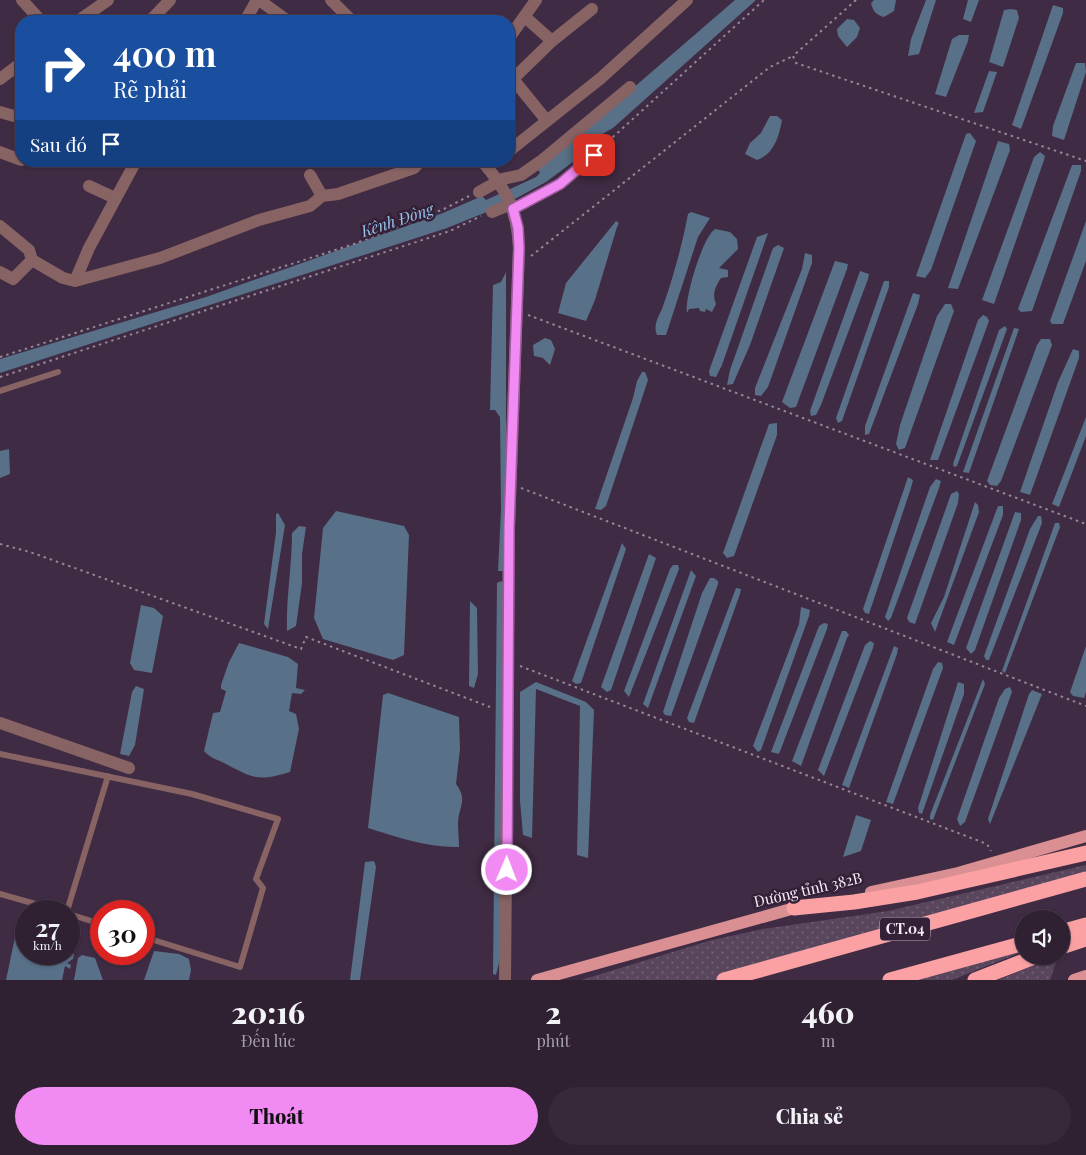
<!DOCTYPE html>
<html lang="vi">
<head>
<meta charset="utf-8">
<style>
	body { margin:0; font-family:"Playfair Display",serif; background:#37283a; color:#f1f3f6; height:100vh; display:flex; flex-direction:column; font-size:19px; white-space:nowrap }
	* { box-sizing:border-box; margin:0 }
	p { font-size:16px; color:#a7a3ac }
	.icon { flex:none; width:28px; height:28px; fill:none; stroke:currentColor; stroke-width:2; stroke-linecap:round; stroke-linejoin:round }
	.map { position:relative; height:980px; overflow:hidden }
	.drawer { display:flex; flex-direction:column; background:#2f2032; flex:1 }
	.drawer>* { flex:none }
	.top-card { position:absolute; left:15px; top:15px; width:500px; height:152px; border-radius:20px; box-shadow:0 1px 4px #0004,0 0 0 1px #4a3e4d; background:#1a4fa0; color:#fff; overflow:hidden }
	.tools { position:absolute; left:1015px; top:910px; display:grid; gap:10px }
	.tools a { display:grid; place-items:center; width:55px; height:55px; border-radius:50%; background:#2f2032; box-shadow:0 1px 4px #0004,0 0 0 1px #4a3e4d; font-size:25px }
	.speed { position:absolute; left:15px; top:900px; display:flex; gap:10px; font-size:25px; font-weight:700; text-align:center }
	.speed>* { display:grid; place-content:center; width:65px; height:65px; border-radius:50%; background:#2f2032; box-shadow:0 1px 4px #0004,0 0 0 1px #4a3e4d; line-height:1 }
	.speed small { font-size:12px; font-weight:400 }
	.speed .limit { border:8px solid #d22; background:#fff; color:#111 }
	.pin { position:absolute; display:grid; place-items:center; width:42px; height:42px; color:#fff; margin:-21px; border-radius:10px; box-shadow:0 2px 8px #0006 }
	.me { position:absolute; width:55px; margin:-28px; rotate:1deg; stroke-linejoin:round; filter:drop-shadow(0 0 4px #0008) }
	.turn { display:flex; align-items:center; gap:18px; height:105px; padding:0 15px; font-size:22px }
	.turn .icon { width:65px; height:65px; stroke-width:2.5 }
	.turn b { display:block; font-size:35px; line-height:42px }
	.then { display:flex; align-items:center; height:48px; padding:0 15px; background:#0003; gap:10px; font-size:19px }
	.eta { display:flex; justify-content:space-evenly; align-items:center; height:85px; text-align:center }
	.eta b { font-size:30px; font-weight:800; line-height:35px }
	.button { display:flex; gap:10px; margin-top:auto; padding:10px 15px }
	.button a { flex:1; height:58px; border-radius:30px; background:#f28af3; color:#111; font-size:20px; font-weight:800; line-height:58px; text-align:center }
	.button a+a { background:#37283a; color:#f1f3f6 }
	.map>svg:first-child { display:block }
	.grass { fill:url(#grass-dots) }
	.water { fill:#587088 }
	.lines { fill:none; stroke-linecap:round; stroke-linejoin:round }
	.path { stroke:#968699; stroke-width:2; stroke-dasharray:2.5 4; stroke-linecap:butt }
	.lane { stroke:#886364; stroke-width:6 }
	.street { stroke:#886364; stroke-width:12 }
	.primary { stroke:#da8f92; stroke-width:12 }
	.highway { stroke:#fba1a4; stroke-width:15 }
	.route-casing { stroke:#9d5a9e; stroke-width:12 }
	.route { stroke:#f28af3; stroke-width:9 }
	.labels { text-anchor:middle; stroke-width:5; stroke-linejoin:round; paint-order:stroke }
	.shield { fill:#342138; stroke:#bfb0c2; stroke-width:1 }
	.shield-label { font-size:14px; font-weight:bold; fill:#faeefd }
	.street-label { font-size:15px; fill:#faeefd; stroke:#342138 }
	.water-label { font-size:16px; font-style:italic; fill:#97c2ee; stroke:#342138 }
</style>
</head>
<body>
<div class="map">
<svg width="1086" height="980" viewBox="0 0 1086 980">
	<defs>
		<pattern id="grass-dots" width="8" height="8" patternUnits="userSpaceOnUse" patternTransform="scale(1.25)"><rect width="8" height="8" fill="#59465d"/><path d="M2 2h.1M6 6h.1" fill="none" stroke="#726175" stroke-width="1.8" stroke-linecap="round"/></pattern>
	</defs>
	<rect width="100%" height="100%" fill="#3f2b43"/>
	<!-- grass -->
	<path class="grass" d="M1086,865V875L717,980H581L712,940L763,929L888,911Z
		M1024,951L952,980H909Z
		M1058,956L1050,980H998Z"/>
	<!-- water -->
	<path class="water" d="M735,0H756L613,128L597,137L589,150L546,182L504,205L447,228L0,373V359L206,297L443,213L482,196L486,200L536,177L540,173L538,170Z
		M874,0H896L894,11L884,17C876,15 873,11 871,3Z
		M926,0H936L919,54L908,56L911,39Z
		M968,0H979L971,22L963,19Z
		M1053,5L1063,8V13L1021,129L1012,125Z
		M1011,9L1017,10L1019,18L1003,67L989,62L1004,10Z
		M847,19L854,20L860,28L857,37L847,47L838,36L837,29Z
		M959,35H969L968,41L946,97L935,94L952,39Z
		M1076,63H1085L1086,72L1064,140L1052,136L1053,126Z
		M989,71L997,72L983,112L974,113Z
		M770,116H777L782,120C779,137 774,154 757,160L745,154L750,143L761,133Z
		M970,133L976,141L931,270L925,278L916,276L966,134Z
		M998,141L1009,144L1010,150L958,289L948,288Z
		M1040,152L1045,156L1044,160L994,304L982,300L1034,157Z
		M1072,165H1081V171L1032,311L1021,312L1018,309Z
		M691,212L710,218L698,237L666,335H657C653,326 658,317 662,309C673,278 682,246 688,214Z
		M616,221L619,223L617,227L595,300L586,321L558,313L566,283Z
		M1086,221V261L1063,324H1052L1050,321Z
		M715,229L730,232L737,239L738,249L719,268L728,270V277L721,278C715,287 712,294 716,304L712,312L706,309L705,312L700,311L699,308L689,309L687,313C684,299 703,236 715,229Z
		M768,233L722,365L716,377L710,376L709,371L757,237Z
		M778,245L784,248L750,345L733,384L727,385L730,370L773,248Z
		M805,253L812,255V263L768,387L761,396L755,395V388L802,269Z
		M835,261L848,264L847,269L796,407L790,408L782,402Z
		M860,271L869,274L868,279L821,405L816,415L811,416L810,411Z
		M506,272V571H498L501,510L500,417L495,410H490L493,285L501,282Z
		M884,281H889V287L842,421L838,423L836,418Z
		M913,293L920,295L918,304L869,434L865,435V426Z
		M945,304H951L954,311L950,322L905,448L899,450L896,444L900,425L937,316Z
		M983,315L987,317L989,321L938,460H930L978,320Z
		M1005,326L1007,329L957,466L954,467L953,464L999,330Z
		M1014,328L1019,329L969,473L963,472Z
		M545,338L551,340L555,349L550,365L543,358L534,356L533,345Z
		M1041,339H1050L1052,345L1001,481L997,486L990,485L987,481L1037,345Z
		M1073,349L1079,351V358L1030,495L1020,492L1058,382Z
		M642,372H645L648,380L606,506L601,510L595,509L633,398L637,381Z
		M1086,417V436L1059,507L1052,504Z
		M777,423V435L734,556L727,558L723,553L769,424Z
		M9,449L10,474L0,478V451Z
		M908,477L913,480L911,488L869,614L865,613L863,609Z
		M936,479L941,481L939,488L891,618L888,621L885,617L930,487Z
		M957,491L959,494L958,503L915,624L909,622L907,618L951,494Z
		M975,502L978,505L979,512L935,632L931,623L944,597Z
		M998,506H1003V515L954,645L947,642Z
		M336,511L404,526L409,535L404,655L393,660L323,639L314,618L323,528Z
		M1015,512L1021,513V520L975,650L971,654L966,648Z
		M278,513L285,525L268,629L264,624L276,532V514Z
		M1038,516H1041L1042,523L989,660H986L984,656L1030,529Z
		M1055,523H1059L1060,527L1005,673L1002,671Z
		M299,526L306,527L302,554V583L296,626L287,631C286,598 292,566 292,533Z
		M622,543L626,549L581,683L576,684L572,681Z
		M649,554L656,558L611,690L607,692L601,687Z
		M673,565H678L679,569L629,697L624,691L670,569Z
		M691,570L696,576L648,708L643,704Z
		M710,578H714L718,581V584L671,716L665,715L663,712L702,593Z
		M501,581L504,584L500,959L496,975L493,974L497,583Z
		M736,588L741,589L740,594L694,723L689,722L687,718Z
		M470,601L477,608L478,674L474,688L469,686Z
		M141,605L154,608L163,616L152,673L134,670L130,663Z
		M801,607L810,610L809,616L761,750L758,752L753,746L799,624Z
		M824,623L828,624L827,629L779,754L771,752L819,626Z
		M842,631H846L849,635L847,638L801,766L792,761Z
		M870,641L874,643L873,648L824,776L818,770L865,645Z
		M239,643L288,657L298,664L296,688L305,690L301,694L292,693L289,711L296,714L299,729L290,772C257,782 253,778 224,763C216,759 210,758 204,751L213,713L220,712L226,691L221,689V685L229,662Z
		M894,646L898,648L897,654L849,788L842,785Z
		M1086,646V692L1084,698L1073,696L1070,692Z
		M938,662L942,663L943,668L893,804L886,802L933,669Z
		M983,679L985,684L933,820L930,819V815Z
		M536,682L586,702L594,710L588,858L577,855L580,706L536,689L532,838L523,835L520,801V692Z
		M958,682L964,684V694L922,814L919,813L918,808Z
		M136,686L144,689L135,745L129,756L120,754L132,692Z
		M1010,687L1012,692L965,822L960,826L957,819L999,698L1005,689Z
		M1032,690L1042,694L990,824L988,819L1029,694Z
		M388,693L459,717L460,749L456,784C468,800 459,806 458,822C458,831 459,839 459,847C429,848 396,837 368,828L383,695Z
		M856,815L871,820L861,851L843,857Z
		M374,861L376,867L360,980H350L365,862Z
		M26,922V954H74L73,959L67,963L71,965L70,969L65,966L62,980H6L18,923Z
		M154,951L179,954L189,959L191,970L189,980H144Z
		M82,955L95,958L103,980H74L78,958Z"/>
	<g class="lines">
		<!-- path -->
		<path class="path" d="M856,0L793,56L796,63L1086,161
			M603,146L764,0
			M531,256L770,67L793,56
			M528,315L1086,524
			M0,357L354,244L444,209L469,196
			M0,377L450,231L481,216
			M521,488L1086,706
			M0,544L30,552L301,649L306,637L490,707
			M520,666L987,844L991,851"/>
		<!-- lane -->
		<path class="lane" d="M0,391L58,372
			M0,754L192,794L278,819L256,879L263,888L240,967L144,937
			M0,894L60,911
			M67,911L108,776
			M69,914L101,924"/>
		<!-- street -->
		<path class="street" d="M22,0L41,21
			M259,0L288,21
			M331,0L352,21
			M525,17L552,41L513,79L547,121
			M78,21L108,0
			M150,21L170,0
			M245,21L257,0
			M509,38L536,0
			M552,41L592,9
			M0,79L21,63
			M0,112L21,118
			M509,151L601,78L687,0
			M0,152L21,160
			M482,161C507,190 517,210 519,248L509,527L505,980
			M310,175L322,196
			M498,180L521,175L541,161L630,87
			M89,186L115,198
			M479,192L499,181
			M513,209L560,184L594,155
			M492,212L511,204
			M0,226L29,250L32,260L63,278L75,281L160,258L259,220L310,206L322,196L338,194L414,168L420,161
			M0,272L13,279L32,260
			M75,281L89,248L136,161
			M0,723L129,768"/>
		<!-- primary -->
		<path class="primary" d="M871,892L958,873L1086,836
			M537,980L802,906
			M1074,980L1086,976"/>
		<!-- highway -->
		<path class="highway" d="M794,908L854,902L917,892L1086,853
			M1061,932L1086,925
			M1061,947L1086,939
			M724,980L1086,879
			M890,980L1024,943
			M975,980L1037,956"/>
	</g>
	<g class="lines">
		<!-- route casing -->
		<g class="route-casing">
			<path id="route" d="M507,870L509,527L519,248L518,228L513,209L560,184L594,155"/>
		</g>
		<!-- route -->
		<use href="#route" class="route"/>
	</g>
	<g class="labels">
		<!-- shield labels -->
		<rect class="shield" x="880" y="917.5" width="50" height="23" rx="4"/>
		<g class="shield-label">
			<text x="905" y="934">CT.04</text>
		</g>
		<!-- street labels -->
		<g class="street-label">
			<text transform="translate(808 890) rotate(-13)" y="5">Đường tỉnh 382B</text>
		</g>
		<!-- water labels -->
		<g class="water-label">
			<text transform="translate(397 220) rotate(-18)" y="6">Kênh Đông</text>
		</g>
	</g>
</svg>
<div class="tools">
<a><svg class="icon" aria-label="sound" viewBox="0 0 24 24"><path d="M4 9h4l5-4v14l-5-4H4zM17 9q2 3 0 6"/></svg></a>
</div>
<div class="speed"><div>27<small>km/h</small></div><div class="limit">30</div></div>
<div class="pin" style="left:594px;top:155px;background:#d93025"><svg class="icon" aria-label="arrive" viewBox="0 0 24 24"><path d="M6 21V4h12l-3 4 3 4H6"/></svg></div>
<svg class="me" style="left:507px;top:870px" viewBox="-20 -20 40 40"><circle r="17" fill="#f28af3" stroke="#fff" stroke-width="3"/><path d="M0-11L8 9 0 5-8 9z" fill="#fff"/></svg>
<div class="top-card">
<div class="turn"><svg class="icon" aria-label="right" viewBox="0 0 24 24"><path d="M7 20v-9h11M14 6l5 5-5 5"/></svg><div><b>400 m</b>Rẽ phải</div></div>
<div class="then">Sau đó<svg class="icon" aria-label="arrive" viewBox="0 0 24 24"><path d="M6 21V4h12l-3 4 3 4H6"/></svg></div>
</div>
</div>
<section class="drawer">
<div class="eta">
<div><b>20:16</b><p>Đến lúc</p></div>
<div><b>2</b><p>phút</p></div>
<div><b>460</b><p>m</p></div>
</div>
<div class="button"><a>Thoát</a><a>Chia sẻ</a></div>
</section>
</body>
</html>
